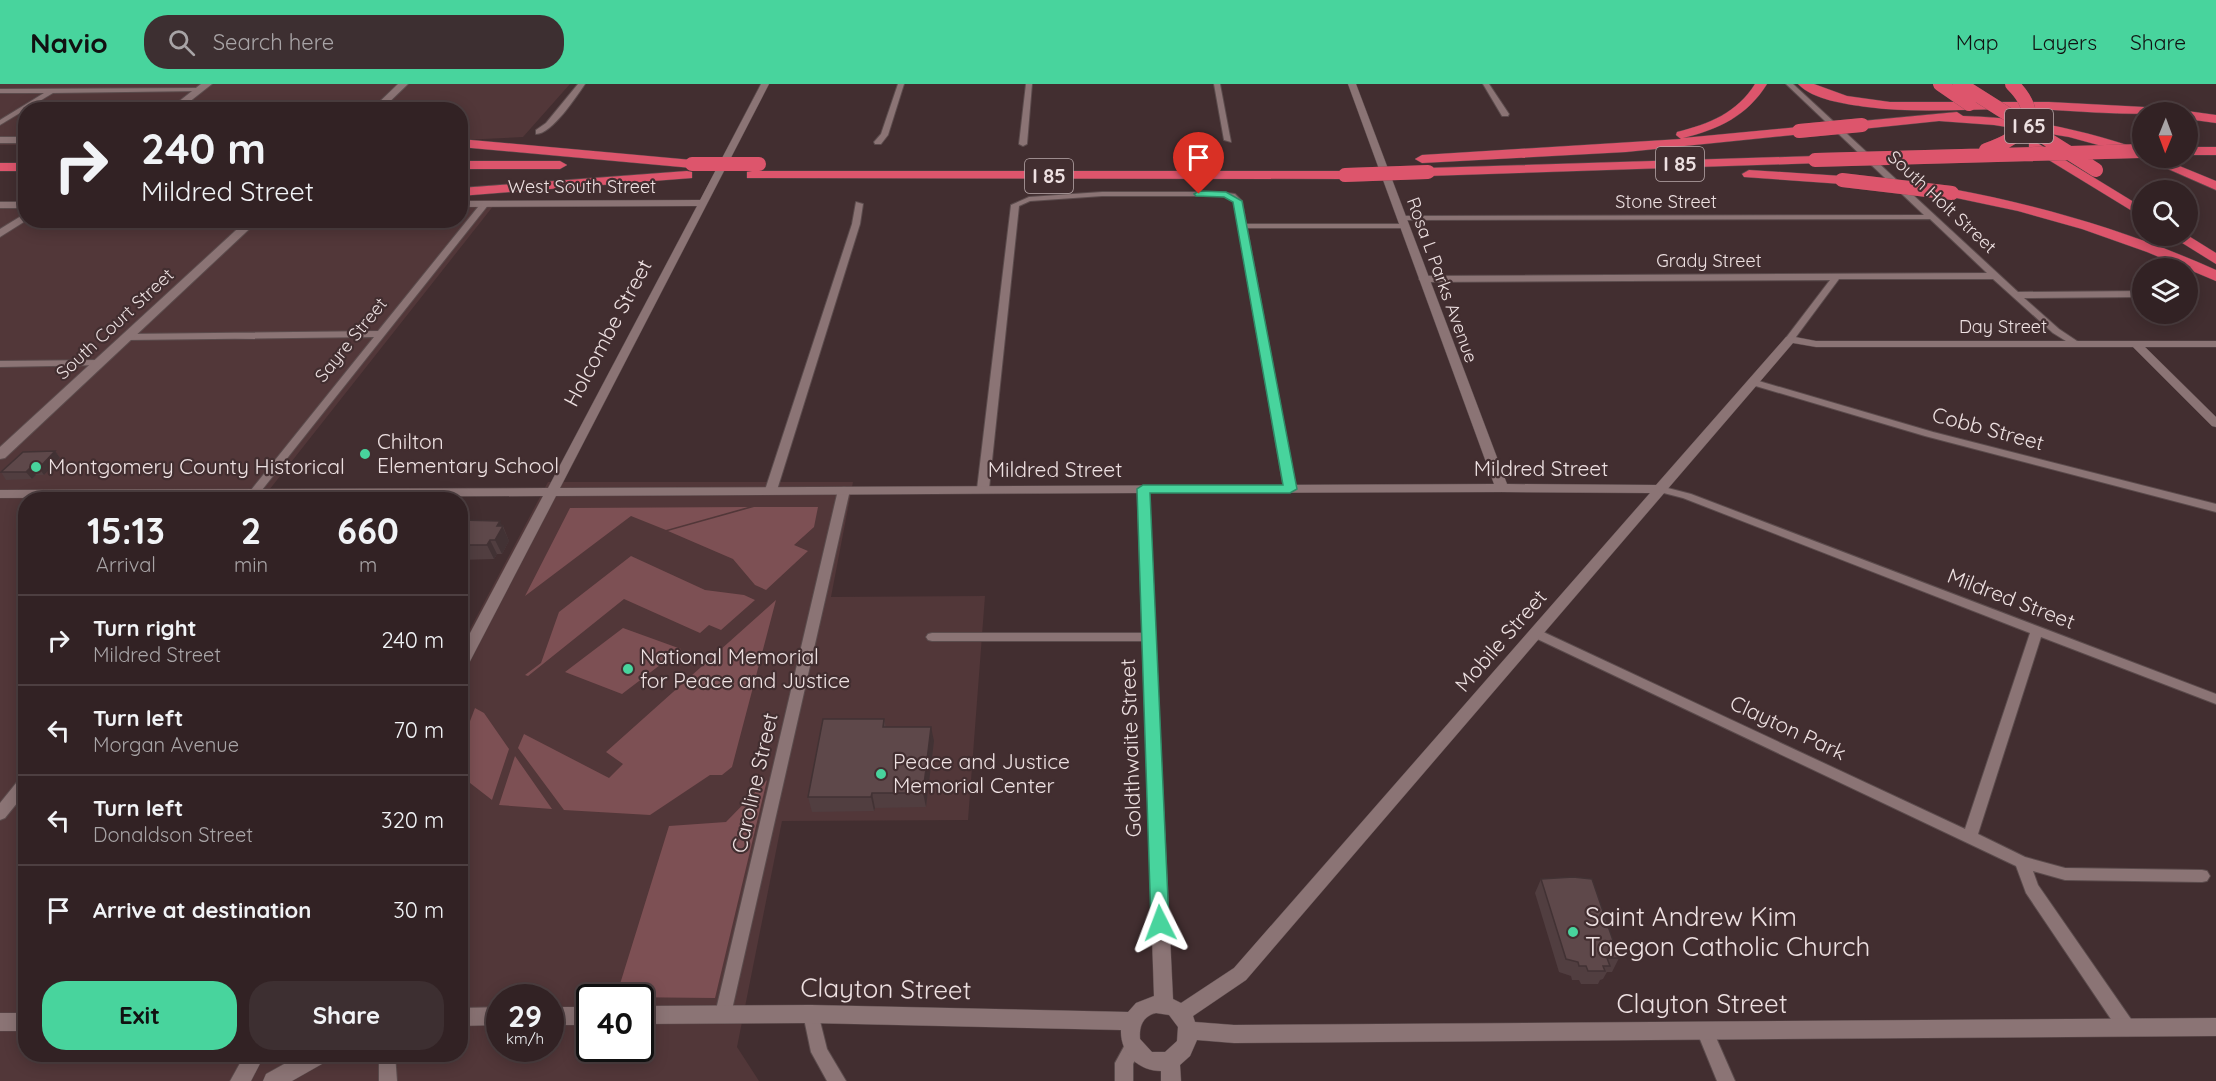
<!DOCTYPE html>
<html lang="en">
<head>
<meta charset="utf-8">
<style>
	body { margin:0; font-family:Quicksand,sans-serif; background:#3d2f31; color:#f1f3f6; height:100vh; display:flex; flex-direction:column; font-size:22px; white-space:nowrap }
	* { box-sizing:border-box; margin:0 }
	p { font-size:20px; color:#a8a4a6 }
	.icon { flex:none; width:33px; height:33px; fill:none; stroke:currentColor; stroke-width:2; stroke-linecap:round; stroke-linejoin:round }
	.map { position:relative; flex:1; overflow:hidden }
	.sheet { position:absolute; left:18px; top:408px; width:450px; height:570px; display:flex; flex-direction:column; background:#322224; border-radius:24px; box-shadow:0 3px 15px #0003,0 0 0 2px #4d3f41 }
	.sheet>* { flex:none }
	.top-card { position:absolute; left:18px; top:18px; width:450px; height:126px; border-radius:24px; box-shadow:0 3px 15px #0003,0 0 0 2px #4d3f41; background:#322224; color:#f1f3f6; overflow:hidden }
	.needle { width:39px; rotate:181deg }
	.fabs { position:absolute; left:2132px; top:18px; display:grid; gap:12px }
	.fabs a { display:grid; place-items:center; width:66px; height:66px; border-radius:50%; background:#322224; box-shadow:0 3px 15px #0003,0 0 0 2px #4d3f41; font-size:30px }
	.speed { position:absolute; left:486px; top:900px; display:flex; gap:12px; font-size:30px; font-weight:700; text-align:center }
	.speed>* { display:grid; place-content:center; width:78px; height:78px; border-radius:50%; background:#322224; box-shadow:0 3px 15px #0003,0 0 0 2px #4d3f41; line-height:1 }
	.speed small { font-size:15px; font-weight:400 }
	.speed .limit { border:3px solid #111; border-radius:9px; background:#fff; color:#111 }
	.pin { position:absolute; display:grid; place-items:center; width:51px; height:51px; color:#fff; margin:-62px -26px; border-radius:50% 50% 50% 0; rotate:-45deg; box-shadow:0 0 6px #0007 }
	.pin .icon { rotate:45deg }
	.me { position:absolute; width:66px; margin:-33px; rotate:357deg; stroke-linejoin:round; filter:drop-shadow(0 0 4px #0008) }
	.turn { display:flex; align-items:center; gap:21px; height:126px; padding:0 24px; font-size:27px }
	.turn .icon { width:78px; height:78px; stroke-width:2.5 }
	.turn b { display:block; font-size:42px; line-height:51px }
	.eta { display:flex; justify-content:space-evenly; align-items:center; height:102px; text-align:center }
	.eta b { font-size:36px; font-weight:800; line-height:42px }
	.action { display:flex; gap:12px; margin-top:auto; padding:12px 24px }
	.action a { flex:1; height:69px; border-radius:24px; background:#48d49d; color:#111; font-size:24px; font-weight:800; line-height:69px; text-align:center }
	.action a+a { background:#3d2f31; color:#f1f3f6 }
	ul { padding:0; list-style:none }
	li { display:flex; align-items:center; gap:18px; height:90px; padding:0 24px; border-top:2px solid #4d3f41 }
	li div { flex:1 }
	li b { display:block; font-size:22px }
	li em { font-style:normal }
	header { display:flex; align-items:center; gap:36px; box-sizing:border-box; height:84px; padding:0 30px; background:#48d49d; color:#111 }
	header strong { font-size:28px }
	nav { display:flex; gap:33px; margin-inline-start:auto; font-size:21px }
	.search { width:420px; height:54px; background:#3d2f31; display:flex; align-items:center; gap:15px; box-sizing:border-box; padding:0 21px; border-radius:24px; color:#a8a4a6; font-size:22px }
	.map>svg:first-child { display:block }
	.built { fill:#523739; fill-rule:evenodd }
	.green { fill:#7d5054 }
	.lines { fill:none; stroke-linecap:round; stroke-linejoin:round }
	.minor-casing { stroke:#5b4b4c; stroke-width:2 }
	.tertiary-casing { stroke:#5b4b4c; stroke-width:1 }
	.secondary-casing { stroke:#5b4b4c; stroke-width:2 }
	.motorway-casing { stroke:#5b4b4c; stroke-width:1 }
	.minor { fill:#8b7475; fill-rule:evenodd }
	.tertiary { fill:#8b7475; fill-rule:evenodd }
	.secondary { fill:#8b7475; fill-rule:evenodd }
	.motorway { fill:#dd556c; fill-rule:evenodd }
	.motorway-bridge-casing { stroke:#5b4b4c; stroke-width:14; stroke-linecap:butt }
	.motorway-bridge { stroke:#dd556c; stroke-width:14 }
	.wall { fill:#513e40 }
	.shaded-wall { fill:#423234 }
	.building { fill:#5e484a; stroke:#423234; stroke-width:1.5 }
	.route { fill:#48d49d; stroke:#2f8a66; stroke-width:1.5 }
	.poi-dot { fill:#48d49d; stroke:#422e30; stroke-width:2 }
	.labels { text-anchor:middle; stroke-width:4.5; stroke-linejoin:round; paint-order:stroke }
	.far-street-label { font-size:18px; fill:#ede0e1; stroke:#422e30 }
	.shield { fill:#422e30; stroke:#baabac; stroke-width:1.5 }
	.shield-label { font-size:20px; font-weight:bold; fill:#ede0e1 }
	.street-label { font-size:21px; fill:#ede0e1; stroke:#422e30 }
	.poi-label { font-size:21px; fill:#ede0e1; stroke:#422e30; text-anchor:start }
	.near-poi-label { font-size:26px; fill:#ede0e1; stroke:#422e30; text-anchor:start }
	.near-street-label { font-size:26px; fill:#ede0e1; stroke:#422e30 }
</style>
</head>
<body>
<header>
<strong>Navio</strong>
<div class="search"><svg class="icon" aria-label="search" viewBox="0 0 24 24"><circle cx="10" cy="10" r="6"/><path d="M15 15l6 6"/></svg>Search here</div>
<nav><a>Map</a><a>Layers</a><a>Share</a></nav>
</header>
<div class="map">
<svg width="2216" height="997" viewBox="0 0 2216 997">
	<rect width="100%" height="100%" fill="#422e30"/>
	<!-- built -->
	<path class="built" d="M0,0H570L523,53L461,56L460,26H26L25,61H0Z
		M461,116H498L262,415L26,416V970H460L461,562L548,398H853L831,513L985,512L968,736L782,737L737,963L759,997H0V117H25L26,136H460ZM500,914H550V964H500ZM590,914H640V964H590Z"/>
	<!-- green -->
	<path class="green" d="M748,423L666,446L631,432L525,512L570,424Z
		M754,423H818L814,443L794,461L808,467L766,506L755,501L733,475L668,447Z
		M631,472L705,506L744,511L755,516L721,546L709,541L700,549L624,515L528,592L525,591L541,579L559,528Z
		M776,516L732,683L722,691H710L650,731L564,726L518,664L524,650L609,694L623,680L606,668Z
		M623,544L681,565L622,610L565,588Z
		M475,624L484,629L509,665L492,716L461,692V661Z
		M515,672L552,725L499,721Z
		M767,696L715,914L616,913L669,742L726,738Z"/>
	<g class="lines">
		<!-- minor casing -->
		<g class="minor-casing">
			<path id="minor" d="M578,0H585C576,13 552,50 536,50V46L546,39Z
				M898,0H904L888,51L881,60H875L874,58L881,50Z
				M1026,0H1032L1027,60L1023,62L1019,60Z
				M1214,0H1220L1231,58L1224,56Z
				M1483,0H1489L1509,30L1508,32H1502Z
				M1786,0H1793L2018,208L2142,207V213L2024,214L2059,245L2077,257L2079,259L2074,262L2053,249L1993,195H1839L1793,257L1790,258L1785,255L1830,196L1423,198L1419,195L1423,192L1987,189L1930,135L1402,136L1398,134L1402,132L1924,131Z
				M198,4L200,5V7L53,9L0,41V36L44,9H0V5Z
				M1102,108H1221L1235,110L1242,117L1246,140H1404L1408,142L1404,144H1247L1296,405L1294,407L1290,408L1284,405L1234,118L1229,114L1221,112H1102L1030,117L1019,122L989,405L983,408L977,405L1011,121L1029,113Z
				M482,118L489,120L254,416H243L374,253L128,256L123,253L128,250L378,247Z
				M856,118L863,120L860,140L777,406L771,409L767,408L765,406L852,140Z
				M100,276L105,279L103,281L0,283V277Z
				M1752,295L1933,348L2216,420V428L1925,352L1749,300V296Z
				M1660,402L1691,410L2216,610V620L2041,553L1978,750L2025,773L2065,784L2202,786L2207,787L2210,792L2207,797L2202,798L2065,796L2033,787L2038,801L2133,938L2135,944L2133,950L2127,952L2121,950L2026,809L2016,782L1531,552L1529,549L1531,546H1539L1965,745L2030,549L1683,414L1656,407L1654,405L1656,403Z
				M844,403L850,406L731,930L729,935L723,938L717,935L715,930L838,406Z
				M932,549H1148L1152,550L1154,553L1152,556L1148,557H932L928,556L926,553L928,550Z
				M26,692V708L5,734L0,736V719L21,693Z
				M811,922L817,925L827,965L846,997H827L811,968L803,930L805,925Z
				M1705,940L1711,942L1735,997H1717L1697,948L1699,942Z
				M1133,955L1139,957L1141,963L1133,980V997H1115V979L1127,957Z
				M379,970H395L397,997H379Z"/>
		</g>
		<!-- tertiary casing -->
		<g class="tertiary-casing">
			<path id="tertiary" d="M761,0H769L560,404L1494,400L1348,0H1356L1507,400L1656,401L1786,253L1790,252L1816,257H2216V263H2145L2216,333V343L2212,342L2133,263H1816L1793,259L1246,896L1193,932L1195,938L1234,941L2216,934V952L1234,959L1197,956L1190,972L1180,981L1181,997H1161V987C1138,987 1120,969 1121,946L811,939L640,940V922L811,921L1128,928L1136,919L1154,912L1137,409L556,412L467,583L465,587L460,588V568L543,412L0,414V406L548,404L697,122L460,123V117L700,116ZM1502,408L1650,409L1234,884L1181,919L1173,915L1149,409ZM1156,929L1169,931L1178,943L1177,957L1165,968H1152L1140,955C1139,942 1143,932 1156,929Z
				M500,923V941L460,942V924Z
				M550,923H590V941H550Z
				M0,929H26V947H0Z
				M245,970H265L251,997H230Z
				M302,970H331L329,976L292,997H263L266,990Z"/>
		</g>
		<!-- secondary casing -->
		<g class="secondary-casing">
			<path id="secondary" d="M201,0H212L179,26H168Z
				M398,0H408L381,26H371Z
				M0,53H26V59H0Z
				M0,118H26V124H0Z
				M26,129L27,136L0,153V145Z
				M247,136H259L5,374L0,375V363Z"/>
		</g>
		<!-- motorway casing -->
		<g class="motorway-casing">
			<path id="motorway" d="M1755,0H1767C1747,32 1719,45 1683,54L1799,43L1805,47L1803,50L1626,68L1422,79L1415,75L1422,71L1681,55L1676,51L1677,48C1709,40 1737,29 1755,0Z
				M1798,0H1814L1847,12L1890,18H2049L2163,24L2169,28C2125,33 2075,26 2028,25C1975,24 1920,30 1867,23C1846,20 1813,16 1798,0Z
				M2187,27L2216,31V39L2187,35V28H2183Z
				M1957,28L1963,32C2024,33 2084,46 2142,66V73L2069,53L1994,41L1939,37L1862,45L1856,41L1862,37Z
				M460,55L692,76L699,80L692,84L460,63Z
				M2034,57L2142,123V133L2029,64V58Z
				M2187,63H2216V71H2187Z
				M1815,72L1820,73V79L1428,92L1421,88L1428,84Z
				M2143,74H2160L2216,97V106Z
				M460,77H560L567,81L560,85H460Z
				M0,79H26V87H0Z
				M1749,86L1842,92L1849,96L1842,100L1744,93L1742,90Z
				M687,87L692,88V94L460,112V104Z
				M752,87H1345L1352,91L1345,95L747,94V88Z
				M1952,105C2043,122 2131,148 2216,186V197L2147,168L2082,145L2018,127L1947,112V106Z
				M2187,151L2216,169V180L2171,152Z"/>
		</g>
		<!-- minor -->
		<use href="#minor" class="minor"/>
		<!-- tertiary -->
		<use href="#tertiary" class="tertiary"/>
		<!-- secondary -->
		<use href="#secondary" class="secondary"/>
		<!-- motorway -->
		<use href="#motorway" class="motorway"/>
		<!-- motorway-bridge casing -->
		<g class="motorway-bridge-casing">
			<path id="motorway-bridge" d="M1940,0L1969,20
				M1960,0L2096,86
				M1799,47L1862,41
				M1986,66C2023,53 2046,34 2012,0
				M1815,76L2142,67
				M692,80H759
				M1345,91L1428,88
				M1842,96L1952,109"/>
		</g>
		<!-- motorway-bridge -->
		<use href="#motorway-bridge" class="motorway-bridge"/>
	</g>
	<!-- wall -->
	<path class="wall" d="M55,367L60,374L44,391H36L32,395L6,396L1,388Z
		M460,436L503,442L509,457L502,470H497L494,475L460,476Z
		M884,635L886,643L934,657L926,723L875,724L874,727L812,728L808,713Z
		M1541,795L1619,874L1612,888H1607L1603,895L1600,896L1598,900H1581L1579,896H1572L1571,892L1559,888L1535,809Z"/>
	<!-- shaded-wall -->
	<path class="shaded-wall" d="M55,367L60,374L44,391L39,384Z
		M30,384L36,391L32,395L26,388Z
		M500,437L509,457L502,470L495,456L497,442Z
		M490,456L497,470L494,475L487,461Z
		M931,643L934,657L926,723L923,709Z
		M872,709L875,724L874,727L871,713Z"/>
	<!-- building -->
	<path class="building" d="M55,367L39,384H30L26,388H1L23,368Z
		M460,436L500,437L497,442H503L495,456H490L487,461H460Z
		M823,635H884L883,643H931L923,709H872L871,713H808Z
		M1573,793L1592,795L1619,874H1607L1610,882H1603L1605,887H1588L1586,882H1579L1578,878L1566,875L1541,795Z"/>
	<!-- route -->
	<path class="route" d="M1199,107L1226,108L1242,117L1297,405L1290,409H1150L1169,839L1166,844L1160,847L1154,844L1151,839L1137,405L1143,401H1283L1233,118L1224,113L1196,112L1194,110Z"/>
	<!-- markers -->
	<g class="poi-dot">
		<circle cx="365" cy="370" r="6"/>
		<circle cx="36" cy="383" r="6"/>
		<circle cx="628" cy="585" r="6"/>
		<circle cx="881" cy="690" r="6"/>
		<circle cx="1573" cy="848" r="6"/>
	</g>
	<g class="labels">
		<!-- far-street labels -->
		<g class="far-street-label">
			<text x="582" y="109">West South Street</text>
			<text x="1666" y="124">Stone Street</text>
			<text transform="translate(1942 118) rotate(43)" y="6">South Holt Street</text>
			<text x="1709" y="183">Grady Street</text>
			<text transform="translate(1442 196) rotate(70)" y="6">Rosa L Parks Avenue</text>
			<text transform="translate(115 240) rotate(-43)" y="6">South Court Street</text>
			<text x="2003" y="249">Day Street</text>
			<text transform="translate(351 256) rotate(-51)" y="6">Sayre Street</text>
		</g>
		<!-- shield labels -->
		<g class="shield">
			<rect x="2005" y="25" width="48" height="34" rx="4.5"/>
			<rect x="1656" y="63" width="48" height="34" rx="4.5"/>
			<rect x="1025" y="75" width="48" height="34" rx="4.5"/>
		</g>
		<g class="shield-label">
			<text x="2029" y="49">I 65</text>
			<text x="1680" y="87">I 85</text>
			<text x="1049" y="99">I 85</text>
		</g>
		<!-- street labels -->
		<g class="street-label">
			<text transform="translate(608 249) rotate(-62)" y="7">Holcombe Street</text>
			<text transform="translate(1988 345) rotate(15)" y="7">Cobb Street</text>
			<text x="1541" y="392">Mildred Street</text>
			<text x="1055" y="393">Mildred Street</text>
			<text transform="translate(2011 515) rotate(21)" y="7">Mildred Street</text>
			<text transform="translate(1501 557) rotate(-49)" y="7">Mobile Street</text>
			<text transform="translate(1788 644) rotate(25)" y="7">Clayton Park</text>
			<text transform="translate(1131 664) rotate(-92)" y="7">Goldthwaite Street</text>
			<text transform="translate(755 699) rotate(-77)" y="7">Caroline Street</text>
		</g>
		<!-- poi labels -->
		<g class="poi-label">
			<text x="377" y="365">Chilton<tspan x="377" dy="24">Elementary School</tspan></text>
			<text x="48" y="390">Montgomery County Historical</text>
			<text x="640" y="580">National Memorial<tspan x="640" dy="24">for Peace and Justice</tspan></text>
			<text x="893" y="685">Peace and Justice<tspan x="893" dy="24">Memorial Center</tspan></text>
		</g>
		<!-- near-poi labels -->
		<g class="near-poi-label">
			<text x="1585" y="842">Saint Andrew Kim<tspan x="1585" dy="30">Taegon Catholic Church</tspan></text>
		</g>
		<!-- near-street labels -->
		<g class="near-street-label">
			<text transform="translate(886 905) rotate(1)" y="9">Clayton Street</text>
			<text x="1702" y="929">Clayton Street</text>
		</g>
	</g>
</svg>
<div class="fabs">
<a><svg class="needle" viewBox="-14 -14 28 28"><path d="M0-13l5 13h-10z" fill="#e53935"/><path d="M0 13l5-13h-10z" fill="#a8a4a6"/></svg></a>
<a><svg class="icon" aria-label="search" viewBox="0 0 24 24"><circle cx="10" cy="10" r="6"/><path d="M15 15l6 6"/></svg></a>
<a><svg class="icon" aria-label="layers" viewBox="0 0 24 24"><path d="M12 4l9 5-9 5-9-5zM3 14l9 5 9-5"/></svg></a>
</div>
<div class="speed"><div>29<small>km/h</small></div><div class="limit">40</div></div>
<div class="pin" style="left:1199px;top:110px;background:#d93025"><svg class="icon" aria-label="arrive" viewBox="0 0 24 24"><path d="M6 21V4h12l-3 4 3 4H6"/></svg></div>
<svg class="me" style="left:1160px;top:839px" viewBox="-20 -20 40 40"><path d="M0-17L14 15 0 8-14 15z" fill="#48d49d" stroke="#fff" stroke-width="4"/></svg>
<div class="top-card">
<div class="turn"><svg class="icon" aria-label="right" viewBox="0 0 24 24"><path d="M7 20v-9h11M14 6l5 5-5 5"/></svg><div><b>240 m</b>Mildred Street</div></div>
</div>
<section class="sheet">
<div class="eta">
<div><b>15:13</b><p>Arrival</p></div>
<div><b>2</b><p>min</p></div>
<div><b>660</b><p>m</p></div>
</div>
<ul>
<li><svg class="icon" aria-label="right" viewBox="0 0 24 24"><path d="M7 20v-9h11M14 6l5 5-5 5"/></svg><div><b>Turn right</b><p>Mildred Street</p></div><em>240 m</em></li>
<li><svg class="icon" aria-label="left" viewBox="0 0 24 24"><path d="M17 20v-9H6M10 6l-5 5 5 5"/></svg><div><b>Turn left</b><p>Morgan Avenue</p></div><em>70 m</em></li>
<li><svg class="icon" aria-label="left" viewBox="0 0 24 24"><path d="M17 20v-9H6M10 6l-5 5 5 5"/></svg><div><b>Turn left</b><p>Donaldson Street</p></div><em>320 m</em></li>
<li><svg class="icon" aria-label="arrive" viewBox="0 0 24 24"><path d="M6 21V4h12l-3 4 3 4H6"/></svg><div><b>Arrive at destination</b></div><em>30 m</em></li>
</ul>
<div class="action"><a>Exit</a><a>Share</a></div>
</section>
</div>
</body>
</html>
